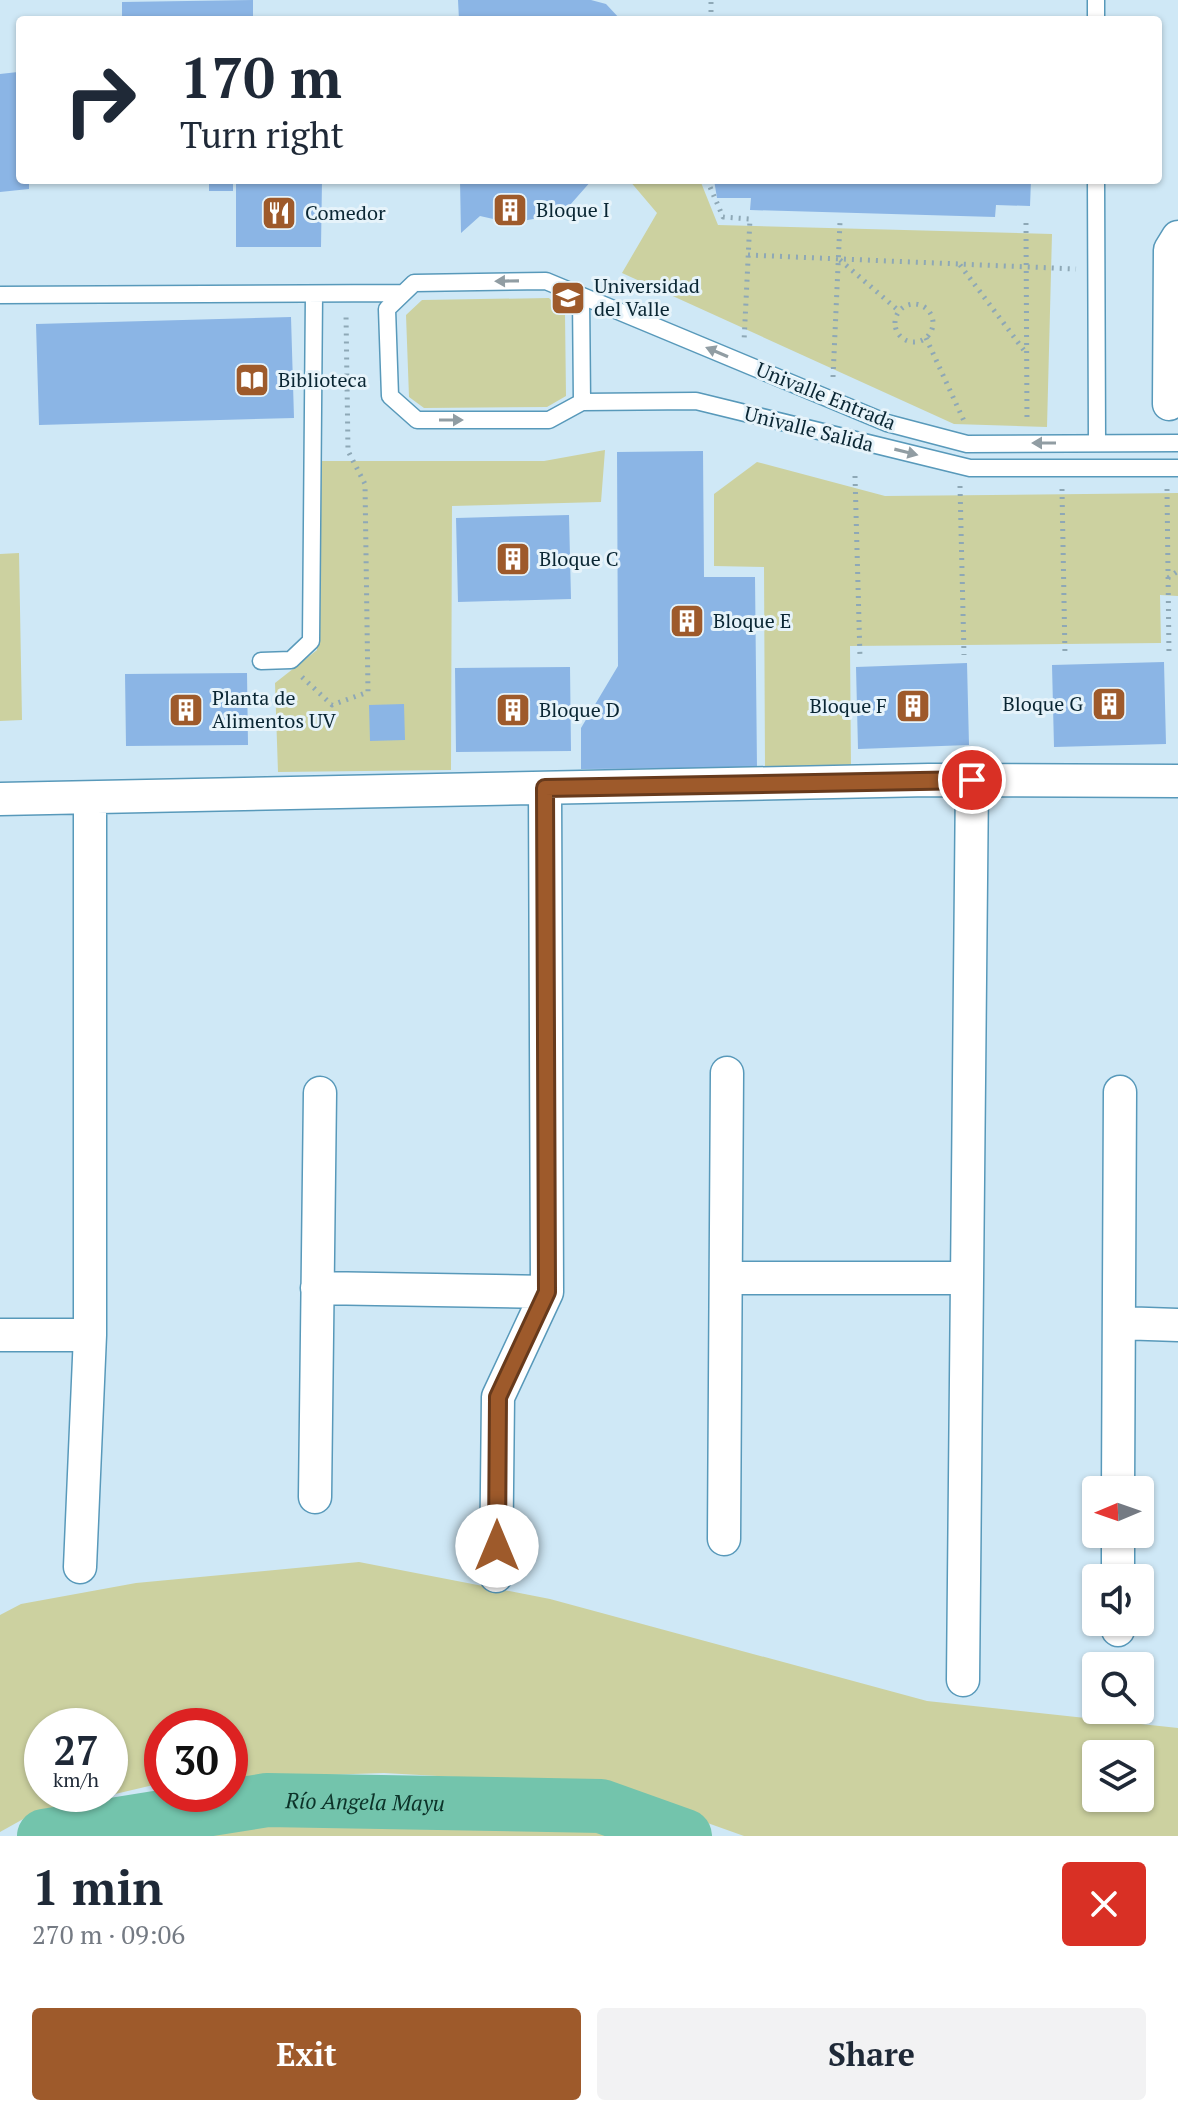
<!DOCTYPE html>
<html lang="en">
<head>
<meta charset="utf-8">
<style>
	body { margin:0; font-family:"PT Serif",serif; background:#f2f2f3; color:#1f2937; height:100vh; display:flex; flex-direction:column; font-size:30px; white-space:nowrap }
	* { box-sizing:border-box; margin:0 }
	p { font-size:26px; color:#747a83 }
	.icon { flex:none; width:44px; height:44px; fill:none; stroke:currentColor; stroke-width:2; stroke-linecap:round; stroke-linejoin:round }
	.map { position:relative; height:1836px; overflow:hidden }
	.side { display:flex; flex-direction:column; background:#fff; flex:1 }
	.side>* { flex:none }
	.hud { position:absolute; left:16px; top:16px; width:1146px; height:168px; border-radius:8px; box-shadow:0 2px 6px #0004; background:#fff; color:#1f2937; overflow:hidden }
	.needle { width:52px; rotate:268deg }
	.fabs { position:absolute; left:1082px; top:1476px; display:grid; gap:16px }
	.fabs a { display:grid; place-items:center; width:72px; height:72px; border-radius:8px; background:#fff; box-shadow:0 2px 6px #0004; font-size:40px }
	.speed { position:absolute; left:24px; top:1708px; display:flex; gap:16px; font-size:40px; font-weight:700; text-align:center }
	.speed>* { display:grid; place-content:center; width:104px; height:104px; border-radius:50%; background:#fff; box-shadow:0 2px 6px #0004; line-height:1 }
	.speed small { font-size:20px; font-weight:400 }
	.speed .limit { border:12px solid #d22; background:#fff; color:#111 }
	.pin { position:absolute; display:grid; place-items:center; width:68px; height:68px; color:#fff; margin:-34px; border:4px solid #fff; border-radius:50%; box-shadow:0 2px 8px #0007 }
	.me { position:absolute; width:88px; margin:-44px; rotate:0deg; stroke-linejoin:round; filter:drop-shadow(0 0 6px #0008) }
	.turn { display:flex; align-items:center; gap:28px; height:168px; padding:0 32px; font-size:36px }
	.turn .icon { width:104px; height:104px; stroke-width:2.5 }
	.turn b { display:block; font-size:56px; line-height:68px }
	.round { display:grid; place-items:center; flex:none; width:84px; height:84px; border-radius:8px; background:#f2f2f3 }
	.headline { display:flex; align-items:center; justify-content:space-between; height:136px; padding:0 32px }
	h1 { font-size:48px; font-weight:700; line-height:60px }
	.primary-button { display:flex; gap:16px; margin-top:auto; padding:16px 32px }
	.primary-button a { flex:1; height:92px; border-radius:8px; background:#9e5a2b; color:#fff; font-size:32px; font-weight:700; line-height:92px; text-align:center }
	.primary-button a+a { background:#f2f2f3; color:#1f2937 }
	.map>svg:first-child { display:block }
	.green { fill:#ccd1a0; fill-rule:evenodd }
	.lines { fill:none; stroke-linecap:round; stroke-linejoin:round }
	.river { stroke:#73c4ac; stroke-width:54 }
	.building { fill:#8bb5e5 }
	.service-casing { stroke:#5899ba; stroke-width:19 }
	.minor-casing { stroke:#5899ba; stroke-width:35 }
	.path { stroke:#8ea8b6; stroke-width:5; stroke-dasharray:2 6; stroke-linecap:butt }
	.service { stroke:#fff; stroke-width:16 }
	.minor { stroke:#fff; stroke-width:32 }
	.oneway { fill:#919da3 }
	.route-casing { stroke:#673a1c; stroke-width:20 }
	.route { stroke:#9e5a2b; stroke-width:14 }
	.labels { text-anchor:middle; stroke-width:6; stroke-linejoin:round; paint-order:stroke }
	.poi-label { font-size:20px; fill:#0a2633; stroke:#e6f3fa; text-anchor:start }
	.street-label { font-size:20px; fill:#0a2633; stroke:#e6f3fa }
	.water-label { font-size:22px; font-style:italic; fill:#0c3329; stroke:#e6f3fa }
</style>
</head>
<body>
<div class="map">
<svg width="1178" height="1836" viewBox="0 0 1178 1836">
	<rect width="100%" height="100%" fill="#cfe8f6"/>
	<!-- green -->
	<path class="green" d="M629,180H700L718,225L1052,234L1047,427L954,424L622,273L657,213Z
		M549,298L565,314L566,396L547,407L424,408L409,397L406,315L422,300Z
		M605,450L601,502L452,506L451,770L278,772L275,683L317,650L321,461H544Z
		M757,462L885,496L1178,493V596L1160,595L1161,643L850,646L851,767H765L764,567L714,566V494Z
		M19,553L22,720L0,721V554Z
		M359,1562L550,1599L927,1701L1178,1728V1836H744L601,1785L384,1773L230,1778V1726H162V1783L34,1813L0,1832V1615L21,1604L136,1583ZM42,1726H110V1794H42ZM1096,1754H1140V1798H1096Z
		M269,1820L592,1824L626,1836H176Z"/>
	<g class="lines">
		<!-- river -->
		<path class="river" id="s1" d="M44,1836L267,1800L601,1806L685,1836"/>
	</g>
	<!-- building -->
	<path class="building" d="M253,0V20H122V2Z
		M458,0H591L606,4L621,20H459Z
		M18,72L20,180H29V189L0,192V74Z
		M209,180H233V191H209Z
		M236,180H322L321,247H236Z
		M460,180H592L570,205L550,216L511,223L480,216L461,233Z
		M714,180H1031L1030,206L996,205L995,217L750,210L751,198H717Z
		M291,317L294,418L39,425L36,324Z
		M703,451L704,577H755L757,768L581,769V728L618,666L617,452Z
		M569,515L571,599L458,602L456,518Z
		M1164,662L1166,744L1054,747L1052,665Z
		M967,663L969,745L858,749L856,667Z
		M570,667L571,751L456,752L455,668Z
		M247,673L248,745L126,746L125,674Z
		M404,704L405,740L370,741L369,705Z"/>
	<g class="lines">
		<!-- service casing -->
		<g class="service-casing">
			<path id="service" d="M1096,0V20
				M1096,180L1097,443
				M0,295L403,293
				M581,296L582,402L549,420H417L390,396L387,309L414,283L546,281L887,423L967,444L1178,443
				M582,402L696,401L970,468H1178
				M261,661L291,660L311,641L314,294"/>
		</g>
		<!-- minor casing -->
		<g class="minor-casing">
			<path id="minor" d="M1169,404L1170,250L1178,237
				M0,799L929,780L1178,781
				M726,1278H967
				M317,1288L547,1292
				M1119,1323L1178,1325
				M0,1335H90
				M1118,1490L1120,1092
				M315,1497L320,1093
				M724,1539L727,1073
				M80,1567L90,1335V798
				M496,1576L498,1397L547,1292L545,788
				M1118,1578V1534
				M1118,1630V1622
				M963,1680L972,780"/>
		</g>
		<!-- path -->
		<path class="path" d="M711,20V0
			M707,180L723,217L750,219L744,342
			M1026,223L1027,422
			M748,255L1076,269
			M840,260L899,311
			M960,265L1026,353
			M895 323a19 19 0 1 1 38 0a19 19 0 1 1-38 0Z
			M926,338L964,421
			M833,377L840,222
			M855,476L860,658
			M960,486L964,655
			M1062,489L1065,656
			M1167,489L1169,654
			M1168,578L1178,571
			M302,677L332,705L368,692L365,484L348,451L346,314"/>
		<!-- service -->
		<use href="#service" class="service"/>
		<!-- minor -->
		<use href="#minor" class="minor"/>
	</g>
	<!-- one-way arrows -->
	<defs><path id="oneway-solid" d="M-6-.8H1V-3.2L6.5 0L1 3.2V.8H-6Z" transform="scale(2)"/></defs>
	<g class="oneway">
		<use href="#oneway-solid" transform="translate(507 281) rotate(179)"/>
		<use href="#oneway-solid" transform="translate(717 352) rotate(-157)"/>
		<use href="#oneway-solid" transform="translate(451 420)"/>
		<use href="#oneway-solid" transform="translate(1044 443) rotate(180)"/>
		<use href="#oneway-solid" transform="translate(906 452) rotate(14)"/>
	</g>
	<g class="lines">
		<!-- route casing -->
		<g class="route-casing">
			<path id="route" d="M497,1546L498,1397L547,1292L545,788L972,780"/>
		</g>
		<!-- route -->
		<use href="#route" class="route"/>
	</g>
	<!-- icons -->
	<defs>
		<g id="building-square" transform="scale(1.8)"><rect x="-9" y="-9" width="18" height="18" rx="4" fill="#9e5a2b" stroke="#e6f3fa"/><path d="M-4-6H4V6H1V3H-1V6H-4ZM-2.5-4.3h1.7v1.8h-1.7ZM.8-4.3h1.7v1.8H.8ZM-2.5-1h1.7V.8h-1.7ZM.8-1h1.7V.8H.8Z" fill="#fff"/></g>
		<g id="restaurant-square" transform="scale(1.8)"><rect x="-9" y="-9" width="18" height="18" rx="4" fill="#9e5a2b" stroke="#e6f3fa"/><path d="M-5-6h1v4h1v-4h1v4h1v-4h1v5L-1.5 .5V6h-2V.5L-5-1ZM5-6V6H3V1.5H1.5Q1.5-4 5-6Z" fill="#fff"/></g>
		<g id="university-square" transform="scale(1.8)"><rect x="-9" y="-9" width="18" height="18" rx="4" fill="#9e5a2b" stroke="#e6f3fa"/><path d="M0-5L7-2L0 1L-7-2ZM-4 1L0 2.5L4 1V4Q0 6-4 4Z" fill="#fff"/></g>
		<g id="library-square" transform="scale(1.8)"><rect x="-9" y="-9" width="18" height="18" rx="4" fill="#9e5a2b" stroke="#e6f3fa"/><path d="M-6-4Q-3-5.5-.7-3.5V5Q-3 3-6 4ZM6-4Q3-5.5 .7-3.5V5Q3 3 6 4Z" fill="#fff"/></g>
	</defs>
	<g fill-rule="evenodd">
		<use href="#building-square" x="510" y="210"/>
		<use href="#restaurant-square" x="279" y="213"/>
		<use href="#university-square" x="568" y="298"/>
		<use href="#library-square" x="252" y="380"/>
		<use href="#building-square" x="513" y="559"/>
		<use href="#building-square" x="687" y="621"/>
		<use href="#building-square" x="1109" y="704"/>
		<use href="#building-square" x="913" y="706"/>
		<use href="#building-square" x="186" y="710"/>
		<use href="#building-square" x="513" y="710"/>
	</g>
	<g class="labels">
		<!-- poi labels -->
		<g class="poi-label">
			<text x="536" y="217">Bloque I</text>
			<text x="305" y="220">Comedor</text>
			<text x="594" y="293">Universidad<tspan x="594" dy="23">del Valle</tspan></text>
			<text x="278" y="387">Biblioteca</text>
			<text x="539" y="566">Bloque C</text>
			<text x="713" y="628">Bloque E</text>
			<text x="212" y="705">Planta de<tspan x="212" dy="23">Alimentos UV</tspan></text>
			<text x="1083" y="711" text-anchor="end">Bloque G</text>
			<text x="887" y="713" text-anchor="end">Bloque F</text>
			<text x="539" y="717">Bloque D</text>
		</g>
		<!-- street labels -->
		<g class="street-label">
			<text transform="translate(826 396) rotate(22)" y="7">Univalle Entrada</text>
			<text transform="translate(809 429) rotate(14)" y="7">Univalle Salida</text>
		</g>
		<!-- water labels -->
		<g class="water-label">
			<text dy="8" stroke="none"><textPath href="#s1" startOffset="324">Río Angela Mayu</textPath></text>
		</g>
	</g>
</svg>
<div class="fabs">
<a><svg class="needle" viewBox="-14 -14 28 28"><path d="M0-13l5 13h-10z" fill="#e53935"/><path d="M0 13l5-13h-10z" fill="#747a83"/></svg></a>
<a><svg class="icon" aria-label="sound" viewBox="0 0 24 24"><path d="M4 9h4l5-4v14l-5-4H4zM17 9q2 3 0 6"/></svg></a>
<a><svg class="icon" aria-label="search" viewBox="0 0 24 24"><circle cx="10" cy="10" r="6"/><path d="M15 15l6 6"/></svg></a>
<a><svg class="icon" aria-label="layers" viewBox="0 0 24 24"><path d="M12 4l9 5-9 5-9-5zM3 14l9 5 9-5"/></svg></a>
</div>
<div class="speed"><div>27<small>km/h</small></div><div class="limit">30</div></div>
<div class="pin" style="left:972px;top:780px;background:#d93025"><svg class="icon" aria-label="arrive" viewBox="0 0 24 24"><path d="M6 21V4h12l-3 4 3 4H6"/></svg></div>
<svg class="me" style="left:497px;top:1546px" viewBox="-20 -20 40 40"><circle r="19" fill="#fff"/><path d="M0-13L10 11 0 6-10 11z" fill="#9e5a2b"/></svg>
<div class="hud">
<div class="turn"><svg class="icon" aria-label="right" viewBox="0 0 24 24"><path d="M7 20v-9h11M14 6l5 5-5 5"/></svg><div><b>170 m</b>Turn right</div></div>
</div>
</div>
<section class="side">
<div class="headline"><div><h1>1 min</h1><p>270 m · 09:06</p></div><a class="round" style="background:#d93025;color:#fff"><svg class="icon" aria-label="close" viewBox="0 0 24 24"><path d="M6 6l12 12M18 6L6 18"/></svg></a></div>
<div class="primary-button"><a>Exit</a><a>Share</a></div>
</section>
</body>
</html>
